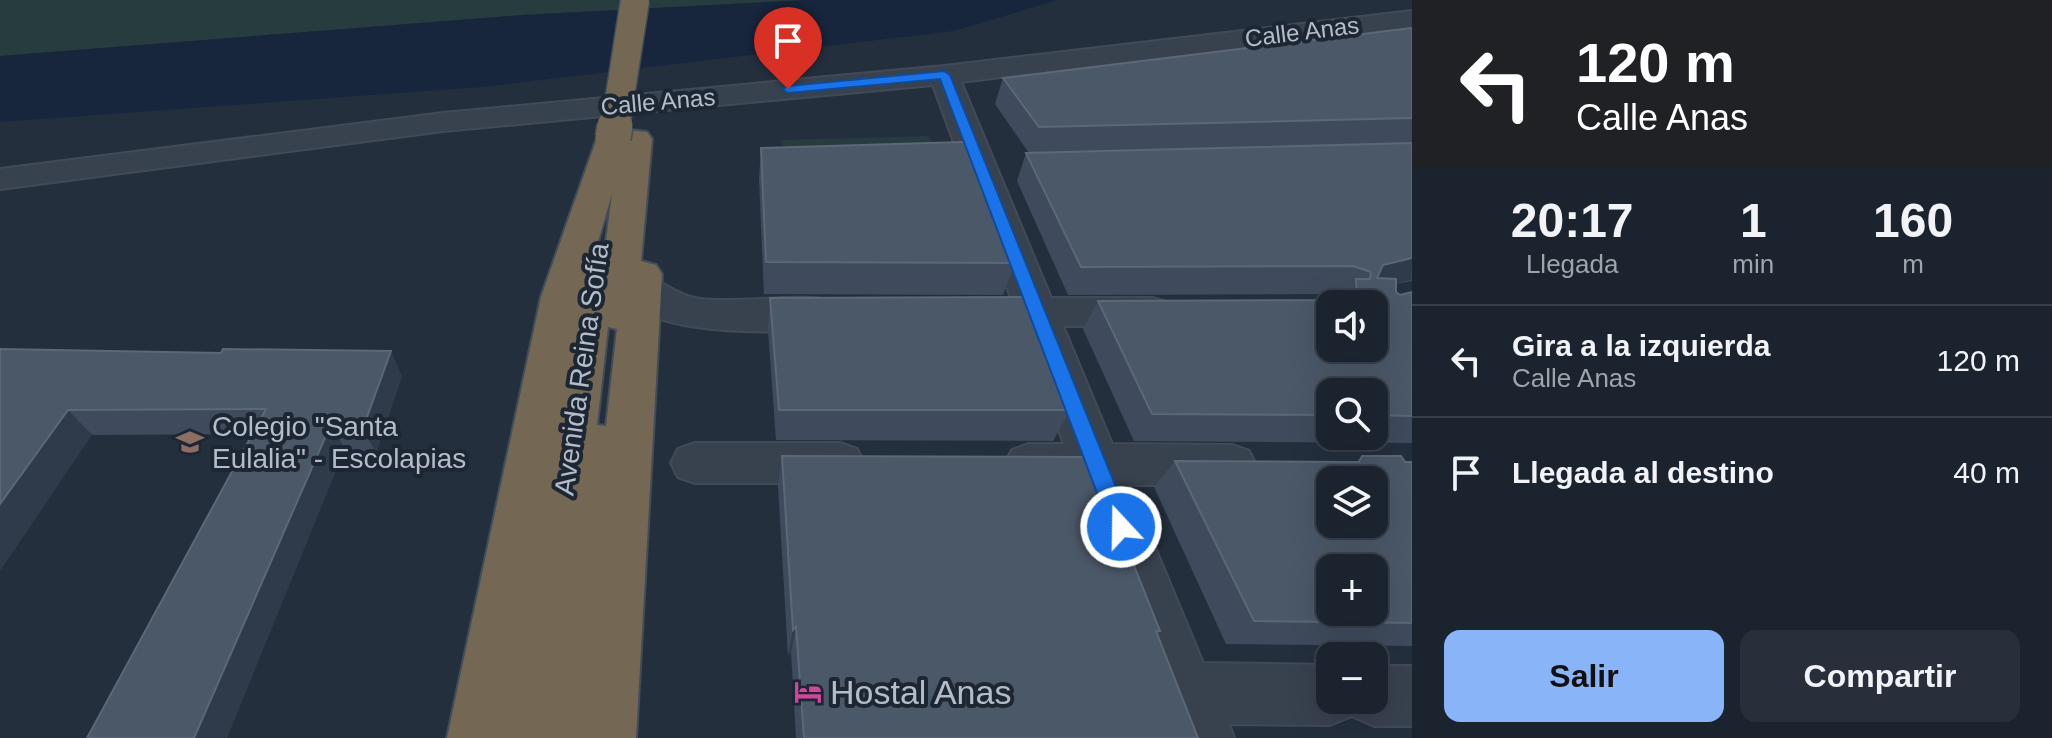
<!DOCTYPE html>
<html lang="es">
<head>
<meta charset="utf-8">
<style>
	body { margin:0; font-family:Arial,sans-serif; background:#282f3a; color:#f1f3f6; height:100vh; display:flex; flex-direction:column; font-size:30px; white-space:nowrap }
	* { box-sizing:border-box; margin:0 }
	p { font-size:26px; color:#a0a4aa }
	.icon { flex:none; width:44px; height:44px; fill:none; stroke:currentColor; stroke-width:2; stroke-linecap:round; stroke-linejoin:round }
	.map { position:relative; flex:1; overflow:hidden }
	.panel { display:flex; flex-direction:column; background:#1b232e; width:640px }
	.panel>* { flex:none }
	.top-card { background:#202124; color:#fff; overflow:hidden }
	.controls { position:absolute; left:1316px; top:290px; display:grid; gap:16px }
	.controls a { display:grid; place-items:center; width:72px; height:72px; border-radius:16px; background:#1b232e; box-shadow:0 8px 32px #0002,0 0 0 2px #39404a; font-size:40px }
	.pin { position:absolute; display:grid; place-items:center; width:68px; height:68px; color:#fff; margin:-82px -34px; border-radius:50% 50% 50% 0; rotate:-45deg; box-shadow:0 0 8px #0007 }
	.pin .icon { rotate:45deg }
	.me { position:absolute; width:88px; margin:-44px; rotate:339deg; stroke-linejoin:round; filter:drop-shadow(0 0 6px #0008) }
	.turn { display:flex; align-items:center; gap:28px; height:168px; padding:0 32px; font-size:36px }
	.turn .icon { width:104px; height:104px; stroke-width:2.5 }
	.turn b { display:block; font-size:56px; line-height:68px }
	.eta { display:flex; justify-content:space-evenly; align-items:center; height:136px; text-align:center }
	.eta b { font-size:48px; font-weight:600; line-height:56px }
	.cta { display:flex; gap:16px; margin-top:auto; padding:16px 32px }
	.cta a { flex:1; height:92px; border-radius:16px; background:#8ab4f8; color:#111; font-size:32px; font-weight:600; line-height:92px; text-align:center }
	.cta a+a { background:#282f3a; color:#f1f3f6 }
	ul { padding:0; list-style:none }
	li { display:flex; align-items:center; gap:24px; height:112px; padding:0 32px; border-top:2px solid #39404a }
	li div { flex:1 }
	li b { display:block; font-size:30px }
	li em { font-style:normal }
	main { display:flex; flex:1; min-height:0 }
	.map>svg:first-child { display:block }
	.green { fill:#263c3f }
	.water { fill:#17263c }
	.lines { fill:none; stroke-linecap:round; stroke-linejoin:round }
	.street-casing { stroke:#414a57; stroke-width:4 }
	.highway-casing { stroke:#434c59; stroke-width:4 }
	.street { fill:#38414e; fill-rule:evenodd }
	.highway { fill:#746855; fill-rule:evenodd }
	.highway-bridge-far1-casing { stroke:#434c59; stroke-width:31; stroke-linecap:butt }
	.highway-bridge-casing { stroke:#434c59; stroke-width:38; stroke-linecap:butt }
	.highway-bridge-far1 { stroke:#746855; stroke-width:28 }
	.highway-bridge { stroke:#746855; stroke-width:35 }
	.wall { fill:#3f4b5c; fill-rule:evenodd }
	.shaded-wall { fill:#2f3b4b }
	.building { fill:#4b5868; stroke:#5c6777; stroke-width:2; fill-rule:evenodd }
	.route { fill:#1a73e8; stroke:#114b97; stroke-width:2 }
	.labels { text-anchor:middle; stroke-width:8; stroke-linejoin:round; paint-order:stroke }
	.far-street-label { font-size:24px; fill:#b4bcc9; stroke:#1d2633 }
	.street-label { font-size:28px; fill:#b4bcc9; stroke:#1d2633 }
	.poi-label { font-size:28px; fill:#b4bcc9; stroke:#1d2633; text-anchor:start }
	.near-poi-label { font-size:34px; fill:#b4bcc9; stroke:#1d2633; text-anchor:start }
</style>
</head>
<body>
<main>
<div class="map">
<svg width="1412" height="738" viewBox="0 0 1412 738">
	<rect width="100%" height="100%" fill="#242f3e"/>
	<!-- green -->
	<path class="green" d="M0,0H806L523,15L0,56Z
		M929,136L939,158L786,163L781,140Z"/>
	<!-- water -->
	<path class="water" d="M806,0H1058L954,31L483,87L0,122V56L523,15Z"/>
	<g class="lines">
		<!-- street casing -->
		<g class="street-casing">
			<path id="street" d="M1412,11V27L961,82L1051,298H1152L1167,302L1173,312L1167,322L1152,326H1063L1112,444L1232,445L1249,451L1256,465L1249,479L1232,485H1129L1203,663L1330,665V700H1374V666H1412V726H1374L1352,716L1330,725L1229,724L1234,738H1172L1079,484H1029L1012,478L1005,464L1012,450L1029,444H1064L1021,326L997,322L991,312L997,302L1011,298L933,85L443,131L0,189V169L443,113L944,66Z
				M643,276C664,281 677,296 700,299C744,304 802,291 843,303L849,313L843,323C799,336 684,335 644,312C635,306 629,298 623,289L629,279Z
				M695,443H840L857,449L864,463L857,477L840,483H695L678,477L671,463L678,449Z"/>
		</g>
		<!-- highway casing -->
		<g class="highway-casing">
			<path id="highway" d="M613,128L647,132L652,139L641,261L656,265L662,274L636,738H447L541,297L597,138L602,131ZM612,194L604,257L594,255ZM608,327L617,329L606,426L597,425Z"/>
		</g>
		<!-- street -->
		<use href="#street" class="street"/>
		<!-- highway -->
		<use href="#highway" class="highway"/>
		<!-- highway-bridge-far1 casing -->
		<g class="highway-bridge-far1-casing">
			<path id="highway-bridge-far1" d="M615,128L635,0"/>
		</g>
		<!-- highway-bridge casing -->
		<g class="highway-bridge-casing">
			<path id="highway-bridge" d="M613,138L615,126"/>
		</g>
		<!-- highway-bridge-far1 -->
		<use href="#highway-bridge-far1" class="highway-bridge-far1"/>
		<!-- highway-bridge -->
		<use href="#highway-bridge" class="highway-bridge"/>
	</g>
	<!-- wall -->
	<path class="wall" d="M1412,28V281L1396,284V292L1400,295L1412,292V443L1134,441L1083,329L1098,301L1339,300L1341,298L1330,294L1068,295L1017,181L1026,153H1029L995,104L1003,78ZM1330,392H1374V436H1330Z
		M761,148L1015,263L1003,295L764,294L759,179Z
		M770,298L1070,410L1053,441L776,440L768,330Z
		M0,349L402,376L376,453L345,449L252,434L92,435Z
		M782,456L1160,631L1157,634L1198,738H796L791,652L788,655L778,486Z
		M1362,456L1412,462V646L1226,644L1154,487L1175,461L1356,462Z"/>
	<!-- shaded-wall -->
	<path class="shaded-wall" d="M1412,258L1411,280L1359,293L1383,265Z
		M391,351L402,376L376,453L363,428Z
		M68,410L92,435L0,571V504Z
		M331,424L345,449L227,738H194Z
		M796,627L791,652L788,655L793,630Z"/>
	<!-- building -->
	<path class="building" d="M1412,28V118L1039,127L1003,78Z
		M962,142L971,145L1015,263L766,262L761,148Z
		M1412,143V258L1383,265L1377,278L1396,279V292L1400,295L1412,292V416L1374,415V392H1330V415L1152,414L1098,301L1354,300L1357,297L1356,279H1370L1371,272L1353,266L1081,267L1026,153ZM1330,304H1374V348H1330Z
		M1028,297L1070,410H779L770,298Z
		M0,349L221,353L223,349L391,351L363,428L331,424L194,738H87L266,409L68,410L0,504Z
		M782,456L1087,457L1090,465H1094L1160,631H1156L1198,738H804L796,627L793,630Z
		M1362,456H1401L1405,462H1412V623L1254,621L1175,461L1359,462ZM1330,480H1374V524H1330ZM1330,568H1374V612H1330Z"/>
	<!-- route -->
	<path class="route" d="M944,71L950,75L1132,527L1129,534L1121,536L1114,534L1110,527L940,79L788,93L782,89L788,86Z"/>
	<!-- icons -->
	<defs>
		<g id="school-bare" transform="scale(2.16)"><path d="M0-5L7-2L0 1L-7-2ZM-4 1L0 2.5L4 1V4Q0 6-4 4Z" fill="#8d6e63" stroke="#1d2633" stroke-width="2.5" paint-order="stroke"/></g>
		<g id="hotel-bare" transform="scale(2.16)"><path d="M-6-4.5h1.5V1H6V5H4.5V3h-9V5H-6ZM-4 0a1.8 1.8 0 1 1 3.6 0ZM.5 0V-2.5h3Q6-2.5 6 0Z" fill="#d1479c" stroke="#1d2633" stroke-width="2.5" paint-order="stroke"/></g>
	</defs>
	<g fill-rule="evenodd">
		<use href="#school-bare" x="190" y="442"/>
		<use href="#hotel-bare" x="808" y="692"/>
	</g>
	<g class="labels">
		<!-- far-street labels -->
		<g class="far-street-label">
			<text transform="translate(1302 32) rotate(-7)" y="8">Calle Anas</text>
			<text transform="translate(658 102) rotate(-5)" y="8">Calle Anas</text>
		</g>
		<!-- street labels -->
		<g class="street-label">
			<text transform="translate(581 369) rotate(-82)" y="10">Avenida Reina Sofía</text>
		</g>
		<!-- poi labels -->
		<g class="poi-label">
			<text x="212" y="436">Colegio "Santa<tspan x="212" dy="32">Eulalia" - Escolapias</tspan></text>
		</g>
		<!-- near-poi labels -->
		<g class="near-poi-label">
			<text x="830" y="704">Hostal Anas</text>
		</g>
	</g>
</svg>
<div class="controls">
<a><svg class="icon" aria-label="sound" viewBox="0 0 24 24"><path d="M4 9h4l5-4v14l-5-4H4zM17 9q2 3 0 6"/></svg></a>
<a><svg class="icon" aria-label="search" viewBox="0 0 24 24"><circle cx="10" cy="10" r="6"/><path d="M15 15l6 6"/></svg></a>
<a><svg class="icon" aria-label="layers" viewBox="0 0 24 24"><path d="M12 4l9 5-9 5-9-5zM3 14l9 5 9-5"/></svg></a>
<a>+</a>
<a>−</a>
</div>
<div class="pin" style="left:788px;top:89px;background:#d93025"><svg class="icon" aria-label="arrive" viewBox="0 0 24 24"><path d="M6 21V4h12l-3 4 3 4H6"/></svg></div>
<svg class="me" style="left:1121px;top:527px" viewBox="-20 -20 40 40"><circle r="17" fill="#1a73e8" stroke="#fff" stroke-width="3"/><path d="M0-11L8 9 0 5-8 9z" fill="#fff"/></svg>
</div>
<section class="panel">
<div class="top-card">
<div class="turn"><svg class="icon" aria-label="left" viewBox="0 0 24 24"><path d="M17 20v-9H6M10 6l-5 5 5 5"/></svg><div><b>120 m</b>Calle Anas</div></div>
</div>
<div class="eta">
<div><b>20:17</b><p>Llegada</p></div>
<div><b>1</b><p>min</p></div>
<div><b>160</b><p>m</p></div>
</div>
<ul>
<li><svg class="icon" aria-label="left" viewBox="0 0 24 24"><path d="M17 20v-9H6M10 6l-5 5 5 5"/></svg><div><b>Gira a la izquierda</b><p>Calle Anas</p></div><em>120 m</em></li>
<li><svg class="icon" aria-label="arrive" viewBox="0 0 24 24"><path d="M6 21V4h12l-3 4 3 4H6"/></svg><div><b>Llegada al destino</b></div><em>40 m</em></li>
</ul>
<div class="cta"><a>Salir</a><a>Compartir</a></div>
</section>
</main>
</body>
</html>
